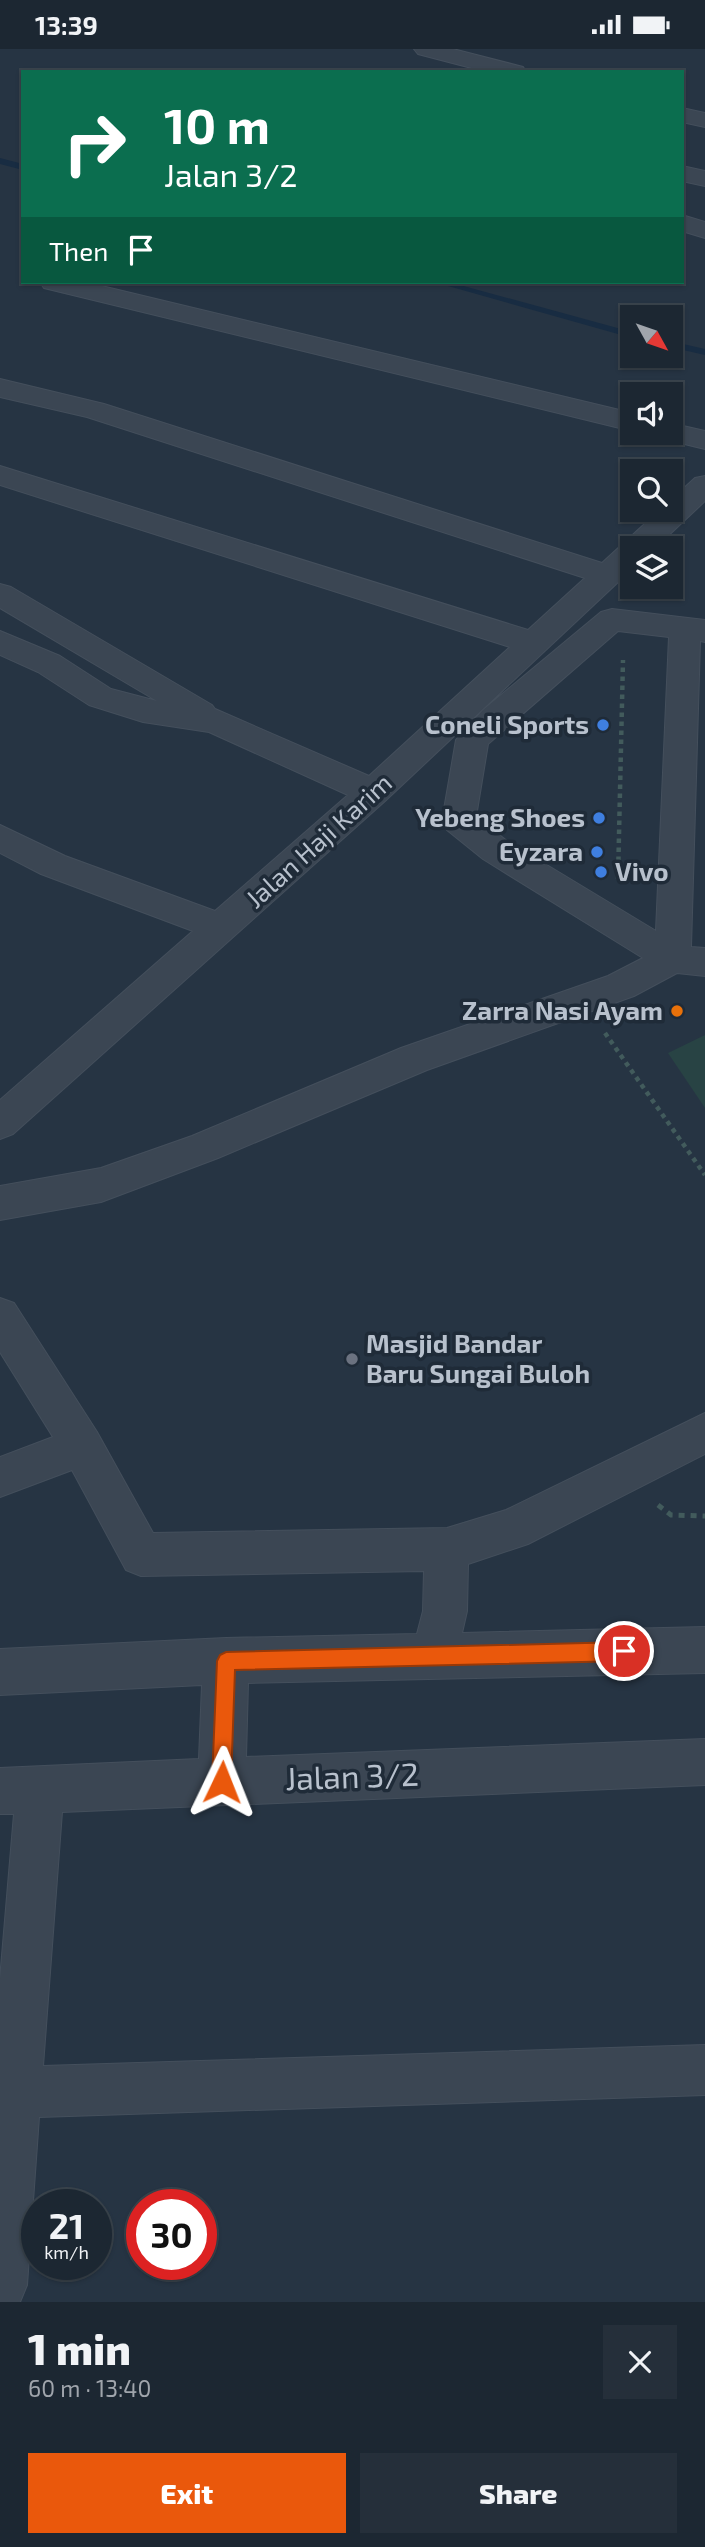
<!DOCTYPE html>
<html lang="en">
<head>
<meta charset="utf-8">
<style>
	body { margin:0; font-family:"Exo 2",sans-serif; background:#252f3a; color:#f1f3f6; height:100vh; display:flex; flex-direction:column; font-size:26px; white-space:nowrap }
	* { box-sizing:border-box; margin:0 }
	p { font-size:23px; color:#a0a5ac }
	.icon { flex:none; width:38px; height:38px; fill:none; stroke:currentColor; stroke-width:2; stroke-linecap:round; stroke-linejoin:round }
	.map { position:relative; height:2253px; overflow:hidden }
	.panel { display:flex; flex-direction:column; background:#1c2732; flex:1 }
	.panel>* { flex:none }
	.top-card { position:absolute; left:21px; top:21px; width:663px; height:214px; border-radius:0px; box-shadow:0 2px 5px #0004,0 0 0 2px #3a444d; background:#0b6e4f; color:#fff; overflow:hidden }
	.needle { width:46px; rotate:130deg }
	.fabs { position:absolute; left:620px; top:256px; display:grid; gap:14px }
	.fabs a { display:grid; place-items:center; width:63px; height:63px; border-radius:0px; background:#1c2732; box-shadow:0 2px 5px #0004,0 0 0 2px #3a444d; font-size:35px }
	.speed { position:absolute; left:21px; top:2140px; display:flex; gap:14px; font-size:35px; font-weight:700; text-align:center }
	.speed>* { display:grid; place-content:center; width:91px; height:91px; border-radius:50%; background:#1c2732; box-shadow:0 2px 5px #0004,0 0 0 2px #3a444d; line-height:1 }
	.speed small { font-size:18px; font-weight:400 }
	.speed .limit { border:10px solid #d22; background:#fff; color:#111 }
	.pin { position:absolute; display:grid; place-items:center; width:60px; height:60px; color:#fff; margin:-30px; border:4px solid #fff; border-radius:50%; box-shadow:0 2px 7px #0007 }
	.me { position:absolute; width:77px; margin:-38px; rotate:2deg; stroke-linejoin:round; filter:drop-shadow(0 0 5px #0008) }
	.turn { display:flex; align-items:center; gap:24px; height:147px; padding:0 28px; font-size:32px }
	.turn .icon { width:91px; height:91px; stroke-width:2.5 }
	.turn b { display:block; font-size:49px; line-height:60px }
	.then { display:flex; align-items:center; height:66px; padding:0 28px; background:#0003; gap:14px; font-size:26px }
	.round { display:grid; place-items:center; flex:none; width:74px; height:74px; border-radius:0px; background:#252f3a }
	.summary { display:flex; align-items:center; justify-content:space-between; height:119px; padding:0 28px }
	h1 { font-size:42px; font-weight:800; line-height:52px }
	.button { display:flex; gap:14px; margin-top:auto; padding:14px 28px }
	.button a { flex:1; height:80px; border-radius:0px; background:#ea580c; color:#fff; font-size:28px; font-weight:800; line-height:80px; text-align:center }
	.button a+a { background:#252f3a; color:#f1f3f6 }
	.status { display:flex; justify-content:space-between; align-items:center; height:49px; padding:0 35px; background:#1c2732; direction:ltr }
	.status svg { height:19px; fill:currentColor }
	.map>svg:first-child { display:block }
	.green { fill:#284344 }
	.lines { fill:none; stroke-linecap:round; stroke-linejoin:round }
	.stream { fill:#182c42; fill-rule:evenodd }
	.minor-casing { stroke:#444f5c; stroke-width:2 }
	.path-far1 { stroke:#425b5c; stroke-width:4.5; stroke-dasharray:4.5 4.5; stroke-linecap:butt }
	.path { stroke:#425b5c; stroke-width:5; stroke-dasharray:6 6; stroke-linecap:butt }
	.minor { fill:#3b4653; fill-rule:evenodd }
	.route { fill:#ea580c; stroke:#983908; stroke-width:2 }
	.shop-dot { fill:#3f7fe0; stroke:#1f2b38; stroke-width:2.5 }
	.food-dot { fill:#e8710a; stroke:#1f2b38; stroke-width:2.5 }
	.worship-dot { fill:#6b7280; stroke:#1f2b38; stroke-width:2.5 }
	.labels { text-anchor:middle; stroke-width:7; stroke-linejoin:round; paint-order:stroke }
	.poi-label { font-size:26px; font-weight:bold; fill:#b8c1cd; stroke:#1f2b38; text-anchor:end }
	.street-label { font-size:26px; fill:#b8c1cd; stroke:#1f2b38 }
	.near-street-label { font-size:32px; fill:#b8c1cd; stroke:#1f2b38 }
</style>
</head>
<body>
<div class="status"><b>13:39</b><svg viewBox="0 0 49 12"><path d="M0 12V9h3v3zM5 12V6h3v6zM10 12V3h3v9zM15 12V0h3v12zM26 1h20v11H26zM47 4h2v5h-2z"/></svg></div>
<div class="map">
<svg width="705" height="2253" viewBox="0 0 705 2253">
	<rect width="100%" height="100%" fill="#263443"/>
	<!-- green -->
	<path class="green" d="M705,986V1059L668,1004Z"/>
	<g class="lines">
		<!-- stream -->
		<path class="stream" d="M0,109L23,115V121L0,115Z
			M434,233H449L632,283V289Z
			M670,292L705,300V306L670,298Z"/>
		<!-- minor casing -->
		<g class="minor-casing">
			<path id="minor" d="M414,0H453L523,18L526,23H487L418,5Z
				M682,59L705,64V78L682,73Z
				M682,117L705,122V137L682,132Z
				M682,166L705,173V189L682,182Z
				M40,233H85L632,364V382L44,239Z
				M0,330L104,355L602,514L661,460H670V452L695,429L705,427V452L655,499H632V520L385,752L13,1085L0,1090V1051L193,882L41,825L0,804V776L65,807L215,862L348,746L209,683L143,673L89,656L38,623L0,606V582L60,607L111,640L157,652L0,559V535L11,538L212,656L215,660L369,727L510,598L0,436V417L528,581L585,529L87,368L0,348Z
				M670,374L705,382V400L660,389L656,383H670Z
				M612,560L705,571V593L700,592L691,898L705,899V927L677,924L634,947L427,1021L218,1109L101,1153L0,1171V1137L101,1119L192,1087L401,999L608,927L643,909L483,810L447,781L442,772L456,691L483,661L601,563ZM618,582L669,588L656,882L507,792L476,768L488,695Z
				M0,1249L14,1254L97,1383L153,1484L447,1479L506,1461L705,1364V1405L528,1495L468,1515L467,1562L462,1584L705,1578V1624L248,1634L246,1708L705,1690V1736L62,1763L43,2017L705,1996V2046L39,2068L27,2236L20,2253H0V1930L14,1765H0V1719L199,1710L202,1636L0,1646V1600L226,1589L417,1585L423,1562L424,1522L141,1527L126,1521L72,1421L0,1448V1408L53,1388L0,1303Z"/>
		</g>
		<!-- path-far1 -->
		<path class="path-far1" d="M618,830L623,611
			M605,984L705,1126"/>
		<!-- path -->
		<path class="path" d="M658,1456L671,1466L705,1467"/>
		<!-- minor -->
		<use href="#minor" class="minor"/>
	</g>
	<!-- route -->
	<path class="route" d="M624,1593L630,1596L633,1602L630,1609L624,1612L235,1621L231,1733L229,1740L222,1743L215,1740L212,1733L217,1612L220,1606L226,1603Z"/>
	<!-- markers -->
	<g class="shop-dot">
		<circle cx="603" cy="676" r="7"/>
		<circle cx="599" cy="769" r="7"/>
		<circle cx="597" cy="803" r="7"/>
		<circle cx="601" cy="823" r="7"/>
	</g>
	<circle class="food-dot" cx="677" cy="962" r="7"/>
	<circle class="worship-dot" cx="352" cy="1310" r="7"/>
	<g class="labels">
		<!-- poi labels -->
		<g class="poi-label">
			<text x="589" y="685">Coneli Sports</text>
			<text x="585" y="778">Yebeng Shoes</text>
			<text x="583" y="812">Eyzara</text>
			<text x="615" y="832" text-anchor="start">Vivo</text>
			<text x="663" y="971">Zarra Nasi Ayam</text>
			<text x="366" y="1304" text-anchor="start">Masjid Bandar<tspan x="366" dy="30">Baru Sungai Buloh</tspan></text>
		</g>
		<!-- street labels -->
		<g class="street-label">
			<text transform="translate(319 792) rotate(-42)" y="9">Jalan Haji Karim</text>
		</g>
		<!-- near-street labels -->
		<g class="near-street-label">
			<text transform="translate(352 1728) rotate(-2)" y="11">Jalan 3/2</text>
		</g>
	</g>
</svg>
<div class="fabs">
<a><svg class="needle" viewBox="-14 -14 28 28"><path d="M0-13l5 13h-10z" fill="#e53935"/><path d="M0 13l5-13h-10z" fill="#a0a5ac"/></svg></a>
<a><svg class="icon" aria-label="sound" viewBox="0 0 24 24"><path d="M4 9h4l5-4v14l-5-4H4zM17 9q2 3 0 6"/></svg></a>
<a><svg class="icon" aria-label="search" viewBox="0 0 24 24"><circle cx="10" cy="10" r="6"/><path d="M15 15l6 6"/></svg></a>
<a><svg class="icon" aria-label="layers" viewBox="0 0 24 24"><path d="M12 4l9 5-9 5-9-5zM3 14l9 5 9-5"/></svg></a>
</div>
<div class="speed"><div>21<small>km/h</small></div><div class="limit">30</div></div>
<div class="pin" style="left:624px;top:1602px;background:#d93025"><svg class="icon" aria-label="arrive" viewBox="0 0 24 24"><path d="M6 21V4h12l-3 4 3 4H6"/></svg></div>
<svg class="me" style="left:222px;top:1733px" viewBox="-20 -20 40 40"><path d="M0-17L14 15 0 8-14 15z" fill="#ea580c" stroke="#fff" stroke-width="4"/></svg>
<div class="top-card">
<div class="turn"><svg class="icon" aria-label="right" viewBox="0 0 24 24"><path d="M7 20v-9h11M14 6l5 5-5 5"/></svg><div><b>10 m</b>Jalan 3/2</div></div>
<div class="then">Then<svg class="icon" aria-label="arrive" viewBox="0 0 24 24"><path d="M6 21V4h12l-3 4 3 4H6"/></svg></div>
</div>
</div>
<section class="panel">
<div class="summary"><div><h1>1 min</h1><p>60 m · 13:40</p></div><a class="round"><svg class="icon" aria-label="close" viewBox="0 0 24 24"><path d="M6 6l12 12M18 6L6 18"/></svg></a></div>
<div class="button"><a>Exit</a><a>Share</a></div>
</section>
</body>
</html>
